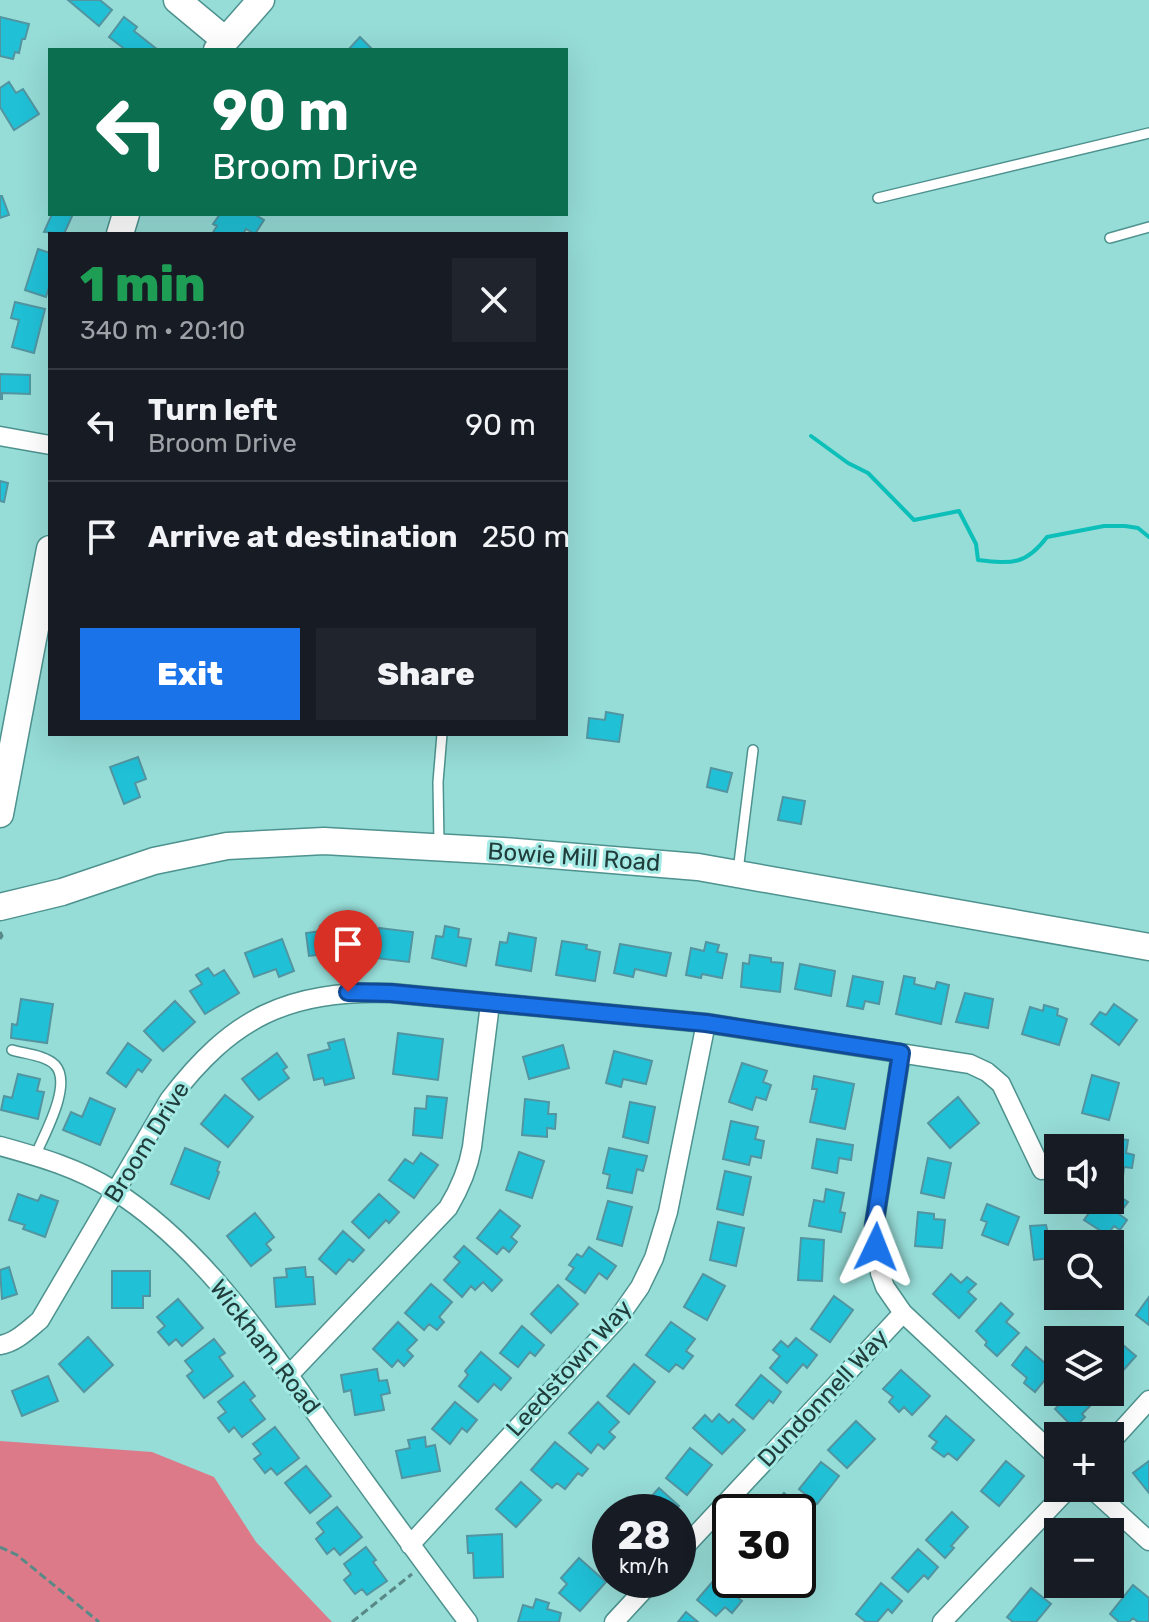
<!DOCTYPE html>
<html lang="en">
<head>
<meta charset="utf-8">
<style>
	body { margin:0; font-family:Rubik,sans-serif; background:#20242c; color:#f1f3f6; height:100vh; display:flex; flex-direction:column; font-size:30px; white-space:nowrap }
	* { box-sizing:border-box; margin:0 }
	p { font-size:26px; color:#9ea1a6 }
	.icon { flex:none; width:44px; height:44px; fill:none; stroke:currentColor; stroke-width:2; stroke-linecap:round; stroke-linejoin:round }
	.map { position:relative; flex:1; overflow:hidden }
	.side { position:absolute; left:48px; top:232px; width:520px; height:504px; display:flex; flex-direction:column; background:#171b24; border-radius:0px; box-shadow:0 8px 32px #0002 }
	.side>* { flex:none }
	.guide { position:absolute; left:48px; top:48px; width:520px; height:168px; border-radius:0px; box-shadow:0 8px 32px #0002; background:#0b6e4f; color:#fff; overflow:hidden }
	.fabs { position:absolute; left:1044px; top:1134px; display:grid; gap:16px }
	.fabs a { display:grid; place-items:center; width:80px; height:80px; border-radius:0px; background:#171b24; box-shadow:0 8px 32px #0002; font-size:40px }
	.speed { position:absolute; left:592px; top:1494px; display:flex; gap:16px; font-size:40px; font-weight:700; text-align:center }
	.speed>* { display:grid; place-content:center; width:104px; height:104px; border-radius:50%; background:#171b24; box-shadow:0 8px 32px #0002; line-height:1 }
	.speed small { font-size:20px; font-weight:400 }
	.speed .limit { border:4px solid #111; border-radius:12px; background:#fff; color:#111 }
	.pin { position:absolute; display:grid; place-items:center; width:68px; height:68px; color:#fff; margin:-82px -34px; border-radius:50% 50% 50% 0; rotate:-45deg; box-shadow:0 0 8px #0007 }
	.pin .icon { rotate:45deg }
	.me { position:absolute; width:88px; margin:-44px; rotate:2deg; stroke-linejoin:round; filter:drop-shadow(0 0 6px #0008) }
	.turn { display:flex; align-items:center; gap:28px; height:168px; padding:0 32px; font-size:36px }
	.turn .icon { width:104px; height:104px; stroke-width:2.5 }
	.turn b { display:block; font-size:56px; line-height:68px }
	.round { display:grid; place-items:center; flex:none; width:84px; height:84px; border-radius:0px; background:#20242c }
	.summary { display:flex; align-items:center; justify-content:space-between; height:136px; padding:0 32px }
	h1 { font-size:48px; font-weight:800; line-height:60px; color:#1e9e55 }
	.action { display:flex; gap:16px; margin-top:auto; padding:16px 32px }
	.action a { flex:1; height:92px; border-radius:0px; background:#1a73e8; color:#fff; font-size:32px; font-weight:800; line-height:92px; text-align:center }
	.action a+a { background:#20242c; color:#f1f3f6 }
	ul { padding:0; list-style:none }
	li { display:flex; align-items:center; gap:24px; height:112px; padding:0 32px; border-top:2px solid #363941 }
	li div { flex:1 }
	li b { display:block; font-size:30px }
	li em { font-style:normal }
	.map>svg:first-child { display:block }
	.forest { fill:#dd7a89 }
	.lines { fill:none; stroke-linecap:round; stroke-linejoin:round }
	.stream { stroke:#0cbfb9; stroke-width:4 }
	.building { fill:#20c0d7; stroke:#5295a1; stroke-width:2 }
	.lane-casing { stroke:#4d928e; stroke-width:12 }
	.street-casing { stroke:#4d928e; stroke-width:21 }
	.secondary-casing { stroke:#4d928e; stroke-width:29 }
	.path { stroke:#588986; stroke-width:3; stroke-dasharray:8 4; stroke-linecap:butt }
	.lane { stroke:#fff; stroke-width:9 }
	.street { stroke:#fff; stroke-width:18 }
	.secondary { stroke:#fff; stroke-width:26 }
	.route-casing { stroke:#114b97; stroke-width:20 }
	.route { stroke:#1a73e8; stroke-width:14 }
	.labels { text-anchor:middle; stroke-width:6; stroke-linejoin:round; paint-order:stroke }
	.street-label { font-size:24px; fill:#203d3b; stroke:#a3e9e4 }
</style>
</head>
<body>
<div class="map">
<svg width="1149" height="1622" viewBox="0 0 1149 1622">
	<rect width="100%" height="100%" fill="#96dcd7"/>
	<!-- forest -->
	<path class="forest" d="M0,1441L152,1452L214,1477L256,1542L332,1622H0Z"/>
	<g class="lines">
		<!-- stream -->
		<path class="stream" d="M811,436L848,463L868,473L914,520L959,511L976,544L978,560C1012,564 1026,565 1047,537L1104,526H1125L1138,528L1149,537"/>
	</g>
	<!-- building -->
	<path class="building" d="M68,0H100L112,10L99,26Z
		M0,17L29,24L25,39H22L19,53L15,52L13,59L0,56Z
		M124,17L137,27L134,31L158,50H126L109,37Z
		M360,37L373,50H348Z
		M9,82L16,93L23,89L39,114L14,130L0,107V88Z
		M0,196H2L9,215L0,218Z
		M52,214H73L64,234L44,232Z
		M220,214H254L264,220L255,234L246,229L243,234H212L217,226L213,224Z
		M38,249L50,253V283L46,297L25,290Z
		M15,302L45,309L34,353L12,347L19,320L11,318Z
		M0,374L30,375V394L2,393V399H0Z
		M0,481L8,483L4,502L0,501Z
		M606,712L623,715L619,742L587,738L589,718L605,720Z
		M138,757L146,779L135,783L140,797L124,804L110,767Z
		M711,768L732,773L727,792L707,787Z
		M783,797L805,801L801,824L778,820Z
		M333,924L334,931L346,930L350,962L334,964L333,953L309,956L306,933L321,931L320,926Z
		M445,926L459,929L458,937L471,939L466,966L432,958L436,936L443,937Z
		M379,928L413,932L409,962L375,958Z
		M509,933L536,938L531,971L496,965L500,942L507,943Z
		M282,939L294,971L279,977L276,969L254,977L245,953Z
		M562,941L587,945L586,949L600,952L595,981L556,975Z
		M706,942L719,945L717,952L727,954L722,978L702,974L701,978L686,975L691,948L704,951Z
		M620,944L671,953L666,976L635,969L633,977L614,973Z
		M750,955L771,958V962L783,963L780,992L741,987L743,963L749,964Z
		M800,964L835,971L831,996L795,989Z
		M208,968L214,976L224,970L239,993L205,1014L190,991L202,984L196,975Z
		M853,976L883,982L879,1004L865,1001L863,1009L847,1006Z
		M904,976L915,978L914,984L935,989L937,982L949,985L941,1024L896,1014Z
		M965,993L993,999L988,1028L956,1022Z
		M21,999L53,1004L47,1043L11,1038L12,1024L17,1025Z
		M175,1001L195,1022L163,1051L144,1031Z
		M1114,1004L1137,1020L1119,1045L1091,1024L1100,1012L1106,1015Z
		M1044,1005L1058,1009L1057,1015L1067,1019L1059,1045L1022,1034L1030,1007L1043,1011Z
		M398,1033L443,1039L438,1080L393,1074Z
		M344,1039L354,1078L325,1085L323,1078L314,1080L308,1055L330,1049L328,1043Z
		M128,1043L151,1060L142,1072L138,1069L126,1087L107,1073Z
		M563,1045L569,1068L529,1079L523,1057Z
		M614,1051L652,1061L646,1084L623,1079L621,1087L606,1083Z
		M277,1053L287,1067L283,1070L289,1078L259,1100L242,1079Z
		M742,1063L767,1071L763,1082L771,1085L766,1100L756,1097L752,1110L729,1102Z
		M18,1074L40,1079L37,1091L44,1092L38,1119L1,1110L4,1096L12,1098Z
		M1092,1075L1119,1083L1109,1120L1082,1113Z
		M814,1076L854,1084L845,1129L810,1122L817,1089H812Z
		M225,1095L253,1117L228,1147L201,1124Z
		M427,1096L447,1098L442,1138L413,1135L415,1108L426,1109Z
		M958,1097L979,1123L950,1148L928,1123Z
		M90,1098L115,1109L100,1145L63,1130L71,1112L82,1117Z
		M525,1099L549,1102L548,1114H556L555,1129L547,1128V1137L522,1135Z
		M630,1102L655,1107L648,1143L623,1137Z
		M731,1121L758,1127L755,1139L764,1141L761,1158L751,1156L749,1165L723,1159Z
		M1103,1136L1128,1140L1126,1153L1134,1155L1132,1168L1124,1167L1123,1176L1110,1174V1148H1101Z
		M817,1139L853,1145L851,1160L839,1158L837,1173L812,1168Z
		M185,1148L220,1162L217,1171L219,1172L209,1199L171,1184Z
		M609,1148L647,1156L643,1171L637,1169L632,1193L607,1188L610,1175L603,1173Z
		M519,1152L544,1161L532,1198L506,1190Z
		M421,1153L438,1165L414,1198L389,1180L405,1159L413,1164Z
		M928,1158L951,1163L944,1198L921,1193Z
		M725,1171L751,1177L743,1215L717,1209Z
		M826,1189L844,1193L840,1212L845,1213L841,1232L809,1226L814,1200L824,1202Z
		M1110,1190L1128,1202L1119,1214L1127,1220L1120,1230L1114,1226L1107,1235L1084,1220L1098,1200H1110Z
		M18,1194L38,1201L41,1195L58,1201L45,1237L23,1229L25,1225L9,1220Z
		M379,1194L399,1212L389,1223L386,1220L369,1238L352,1222Z
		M608,1201L632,1207L622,1246L597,1239Z
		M987,1204L1019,1217L1008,1245L982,1235L987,1222L981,1220Z
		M500,1210L520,1226L511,1237L517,1242L509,1252L503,1247L497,1254L477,1238Z
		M918,1212L934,1214V1219L945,1220L942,1248L915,1246Z
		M255,1213L274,1237L266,1244L271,1250L251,1266L227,1236Z
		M718,1222L744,1228L736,1266L710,1260Z
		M1046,1225L1048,1234L1071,1232L1072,1244H1058V1257L1034,1260L1030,1226Z
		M343,1231L364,1250L353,1262L349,1259L336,1274L319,1259Z
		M801,1238L824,1240L822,1281L798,1280Z
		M464,1246L502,1280L492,1291L483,1282L475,1290L471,1286L462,1297L444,1280L460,1262L454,1257Z
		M589,1247L616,1266L607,1279L599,1273L585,1293L566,1279L574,1268L569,1265L577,1254L582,1257Z
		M9,1267L17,1294L2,1299L0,1270Z
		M305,1267L306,1277H313L315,1304L276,1307L274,1278L287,1277L286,1269Z
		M112,1271H150V1296H143V1308H112Z
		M703,1274L725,1286L707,1320L684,1307Z
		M951,1274L961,1283L967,1277L976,1284L968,1292L976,1299L959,1318L933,1294Z
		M431,1284L452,1302L439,1317L444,1322L437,1330L429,1324L424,1330L405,1313Z
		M558,1285L578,1304L551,1333L531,1314Z
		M834,1296L853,1310L830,1342L811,1329Z
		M1149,1297V1325L1136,1315Z
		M178,1299L203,1328L182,1346L176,1339L169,1345L158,1332L165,1326L157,1317Z
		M1001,1303L1013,1314L1006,1322L1019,1333L997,1356L985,1345L987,1342L976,1331Z
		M398,1322L417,1340L407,1350L413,1356L404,1366L398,1360L392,1367L373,1349Z
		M671,1322L695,1339L686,1351L693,1356L683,1369L676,1364L669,1372L646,1355Z
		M522,1326L544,1345L535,1356L530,1352L518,1367L500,1353Z
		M88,1337L113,1365L84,1392L59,1364Z
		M796,1338L817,1355L807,1368L803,1364L787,1383L770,1368L780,1356L773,1350L781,1341L788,1347Z
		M214,1339L225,1353L219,1357L233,1376L204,1398L187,1376L193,1371L185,1361Z
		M1116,1339L1136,1356L1111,1384L1110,1347Z
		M1026,1347L1053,1370L1035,1392L1024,1383L1027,1378L1012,1365Z
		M481,1352L511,1378L501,1390L494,1384L478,1402L459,1386L468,1375L465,1371Z
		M634,1364L655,1382L629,1414L607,1396Z
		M377,1369L379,1381L387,1380L390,1393L381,1395L384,1410L355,1415L351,1390L344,1392L341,1375Z
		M901,1370L930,1396L912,1415L904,1407L899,1412L889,1402L893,1397L883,1389Z
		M761,1375L781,1392L773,1403L769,1400L753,1419L736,1405Z
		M48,1376L58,1401L22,1416L12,1391Z
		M244,1382L255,1396L250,1400L265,1419L242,1437L234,1427L229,1432L218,1418L226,1412L218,1402Z
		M1094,1392L1099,1397L1082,1414L1085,1417L1074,1428L1055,1409L1068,1395L1065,1392Z
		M455,1402L477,1420L467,1432L462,1428L450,1444L432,1429Z
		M598,1402L619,1422L609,1432L615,1437L604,1449L598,1444L591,1453L569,1433Z
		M719,1414L729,1423L733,1419L745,1430L722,1454L693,1428L705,1415L712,1422Z
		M946,1416L974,1440L957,1460L948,1453L944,1457L932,1448L937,1442L929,1436Z
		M856,1421L875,1439L847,1468L828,1450Z
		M275,1427L299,1458L277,1475L271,1468L265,1473L254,1459L261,1454L253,1444Z
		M425,1437L426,1447L435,1445L440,1471L402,1478L396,1451L410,1448L408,1440Z
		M555,1442L588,1469L582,1476L578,1473L565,1489L557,1483L552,1488L531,1470Z
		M690,1448L712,1465L687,1495L666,1478Z
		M1006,1461L1024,1476L999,1506L981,1491Z
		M1149,1461V1493L1133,1473Z
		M821,1462L839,1476L817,1504L799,1489Z
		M306,1466L331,1496L310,1513L285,1483Z
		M521,1482L541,1500L516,1527L496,1509Z
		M659,1488L679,1506L673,1512H637Z
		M784,1493L806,1511L798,1522V1512H769Z
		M337,1507L362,1537L340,1555L334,1548L327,1554L316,1539L324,1532L317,1523Z
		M952,1512L968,1527L951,1546L954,1548L945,1558L926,1540Z
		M607,1527L610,1530V1561L597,1550L603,1542L598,1538Z
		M502,1534L503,1577L474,1578L473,1553H468L467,1536Z
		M366,1547L376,1560L373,1562L387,1581L367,1595L362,1589L355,1594L344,1580L351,1574L344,1564Z
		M918,1549L938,1567L928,1579L924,1575L908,1592L892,1578Z
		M579,1558L606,1582L580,1611L559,1593L567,1584L561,1578Z
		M720,1573L741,1590L736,1596L742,1601L732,1613L725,1607L716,1616L697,1600Z
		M881,1583L902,1601L892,1613L888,1609L877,1622H866L856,1614Z
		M1133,1585L1149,1598V1622H1138L1133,1618L1129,1622H1119L1110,1614Z
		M1031,1588L1051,1604L1036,1622H1013L1007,1617Z
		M536,1599L549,1603L547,1609L561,1613L559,1622H518L523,1605L533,1608Z
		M686,1612L698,1622H678Z"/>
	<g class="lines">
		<!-- lane casing -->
		<g class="lane-casing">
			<path id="lane" d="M878,198L1149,133
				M1110,238L1149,227
				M439,845L438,782L442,734
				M738,871L753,750
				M12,1050C25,1054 45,1055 55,1065C73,1084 44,1135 35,1156"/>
		</g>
		<!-- street casing -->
		<g class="street-casing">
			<path id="street" d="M0,436L50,445
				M901,1053L874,1226L880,1273L885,1287L903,1313L1058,1458
				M0,1146C40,1157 78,1168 113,1190C202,1246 264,1340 324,1425C372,1491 419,1557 468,1622
				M0,1345C15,1343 28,1330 40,1320L169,1100C232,1017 288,990 391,993L706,1023L970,1064L987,1072L1001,1084L1042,1170
				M289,1375L448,1208C460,1188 468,1170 472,1147L490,1004
				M1110,1443L1149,1400
				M1091,1488L1149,1541
				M410,1545L619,1317L640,1287L654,1258L668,1212L706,1023
				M678,1554L903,1313
				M614,1622L653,1580
				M942,1622L1069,1488"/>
		</g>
		<!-- secondary casing -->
		<g class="secondary-casing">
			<path id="secondary" d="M177,0L225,40
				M217,50L261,0
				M120,234L126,214
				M0,814L50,549
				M0,907L62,892L154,861L227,846L324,841L503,851L698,867L1149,947"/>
		</g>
		<!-- path -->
		<path class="path" d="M0,932L2,936L0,939
			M0,1547L17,1555L99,1622
			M352,1622L412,1574"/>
		<!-- lane -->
		<use href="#lane" class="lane"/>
		<!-- street -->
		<use href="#street" class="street"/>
		<!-- secondary -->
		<use href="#secondary" class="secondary"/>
	</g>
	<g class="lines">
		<!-- route casing -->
		<g class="route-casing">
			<path id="route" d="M348,992L391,993L706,1023L901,1053L874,1226L876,1247"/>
		</g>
		<!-- route -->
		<use href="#route" class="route"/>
	</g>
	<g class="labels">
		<!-- street labels -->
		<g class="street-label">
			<text transform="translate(574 857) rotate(4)" y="8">Bowie Mill Road</text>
			<text transform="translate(147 1142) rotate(-58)" y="8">Broom Drive</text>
			<text transform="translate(265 1347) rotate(52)" y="8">Wickham Road</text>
			<text transform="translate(569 1368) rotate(-48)" y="8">Leedstown Way</text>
			<text transform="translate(823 1398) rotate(-47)" y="8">Dundonnell Way</text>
		</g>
	</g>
</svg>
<div class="fabs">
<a><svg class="icon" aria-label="sound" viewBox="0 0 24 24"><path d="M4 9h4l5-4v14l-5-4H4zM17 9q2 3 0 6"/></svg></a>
<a><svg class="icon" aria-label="search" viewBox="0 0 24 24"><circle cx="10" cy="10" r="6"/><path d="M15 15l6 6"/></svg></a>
<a><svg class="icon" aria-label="layers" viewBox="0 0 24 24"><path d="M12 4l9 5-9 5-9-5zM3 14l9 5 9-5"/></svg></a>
<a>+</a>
<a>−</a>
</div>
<div class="speed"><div>28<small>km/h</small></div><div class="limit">30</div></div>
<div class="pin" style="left:348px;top:992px;background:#d93025"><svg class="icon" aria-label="arrive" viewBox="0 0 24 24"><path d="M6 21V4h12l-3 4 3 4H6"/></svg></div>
<svg class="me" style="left:876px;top:1247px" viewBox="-20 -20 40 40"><path d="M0-17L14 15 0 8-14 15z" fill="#1a73e8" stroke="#fff" stroke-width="4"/></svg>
<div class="guide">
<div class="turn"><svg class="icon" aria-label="left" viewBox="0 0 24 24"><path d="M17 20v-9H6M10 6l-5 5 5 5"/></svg><div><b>90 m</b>Broom Drive</div></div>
</div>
<section class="side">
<div class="summary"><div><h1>1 min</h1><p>340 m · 20:10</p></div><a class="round"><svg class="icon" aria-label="close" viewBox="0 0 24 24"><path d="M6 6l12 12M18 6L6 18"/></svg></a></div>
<ul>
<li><svg class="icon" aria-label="left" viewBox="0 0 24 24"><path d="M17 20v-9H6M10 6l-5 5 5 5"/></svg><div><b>Turn left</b><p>Broom Drive</p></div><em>90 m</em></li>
<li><svg class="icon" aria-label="arrive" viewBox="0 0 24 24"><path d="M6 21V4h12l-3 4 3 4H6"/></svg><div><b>Arrive at destination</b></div><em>250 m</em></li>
</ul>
<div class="action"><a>Exit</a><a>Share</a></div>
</section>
</div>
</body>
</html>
